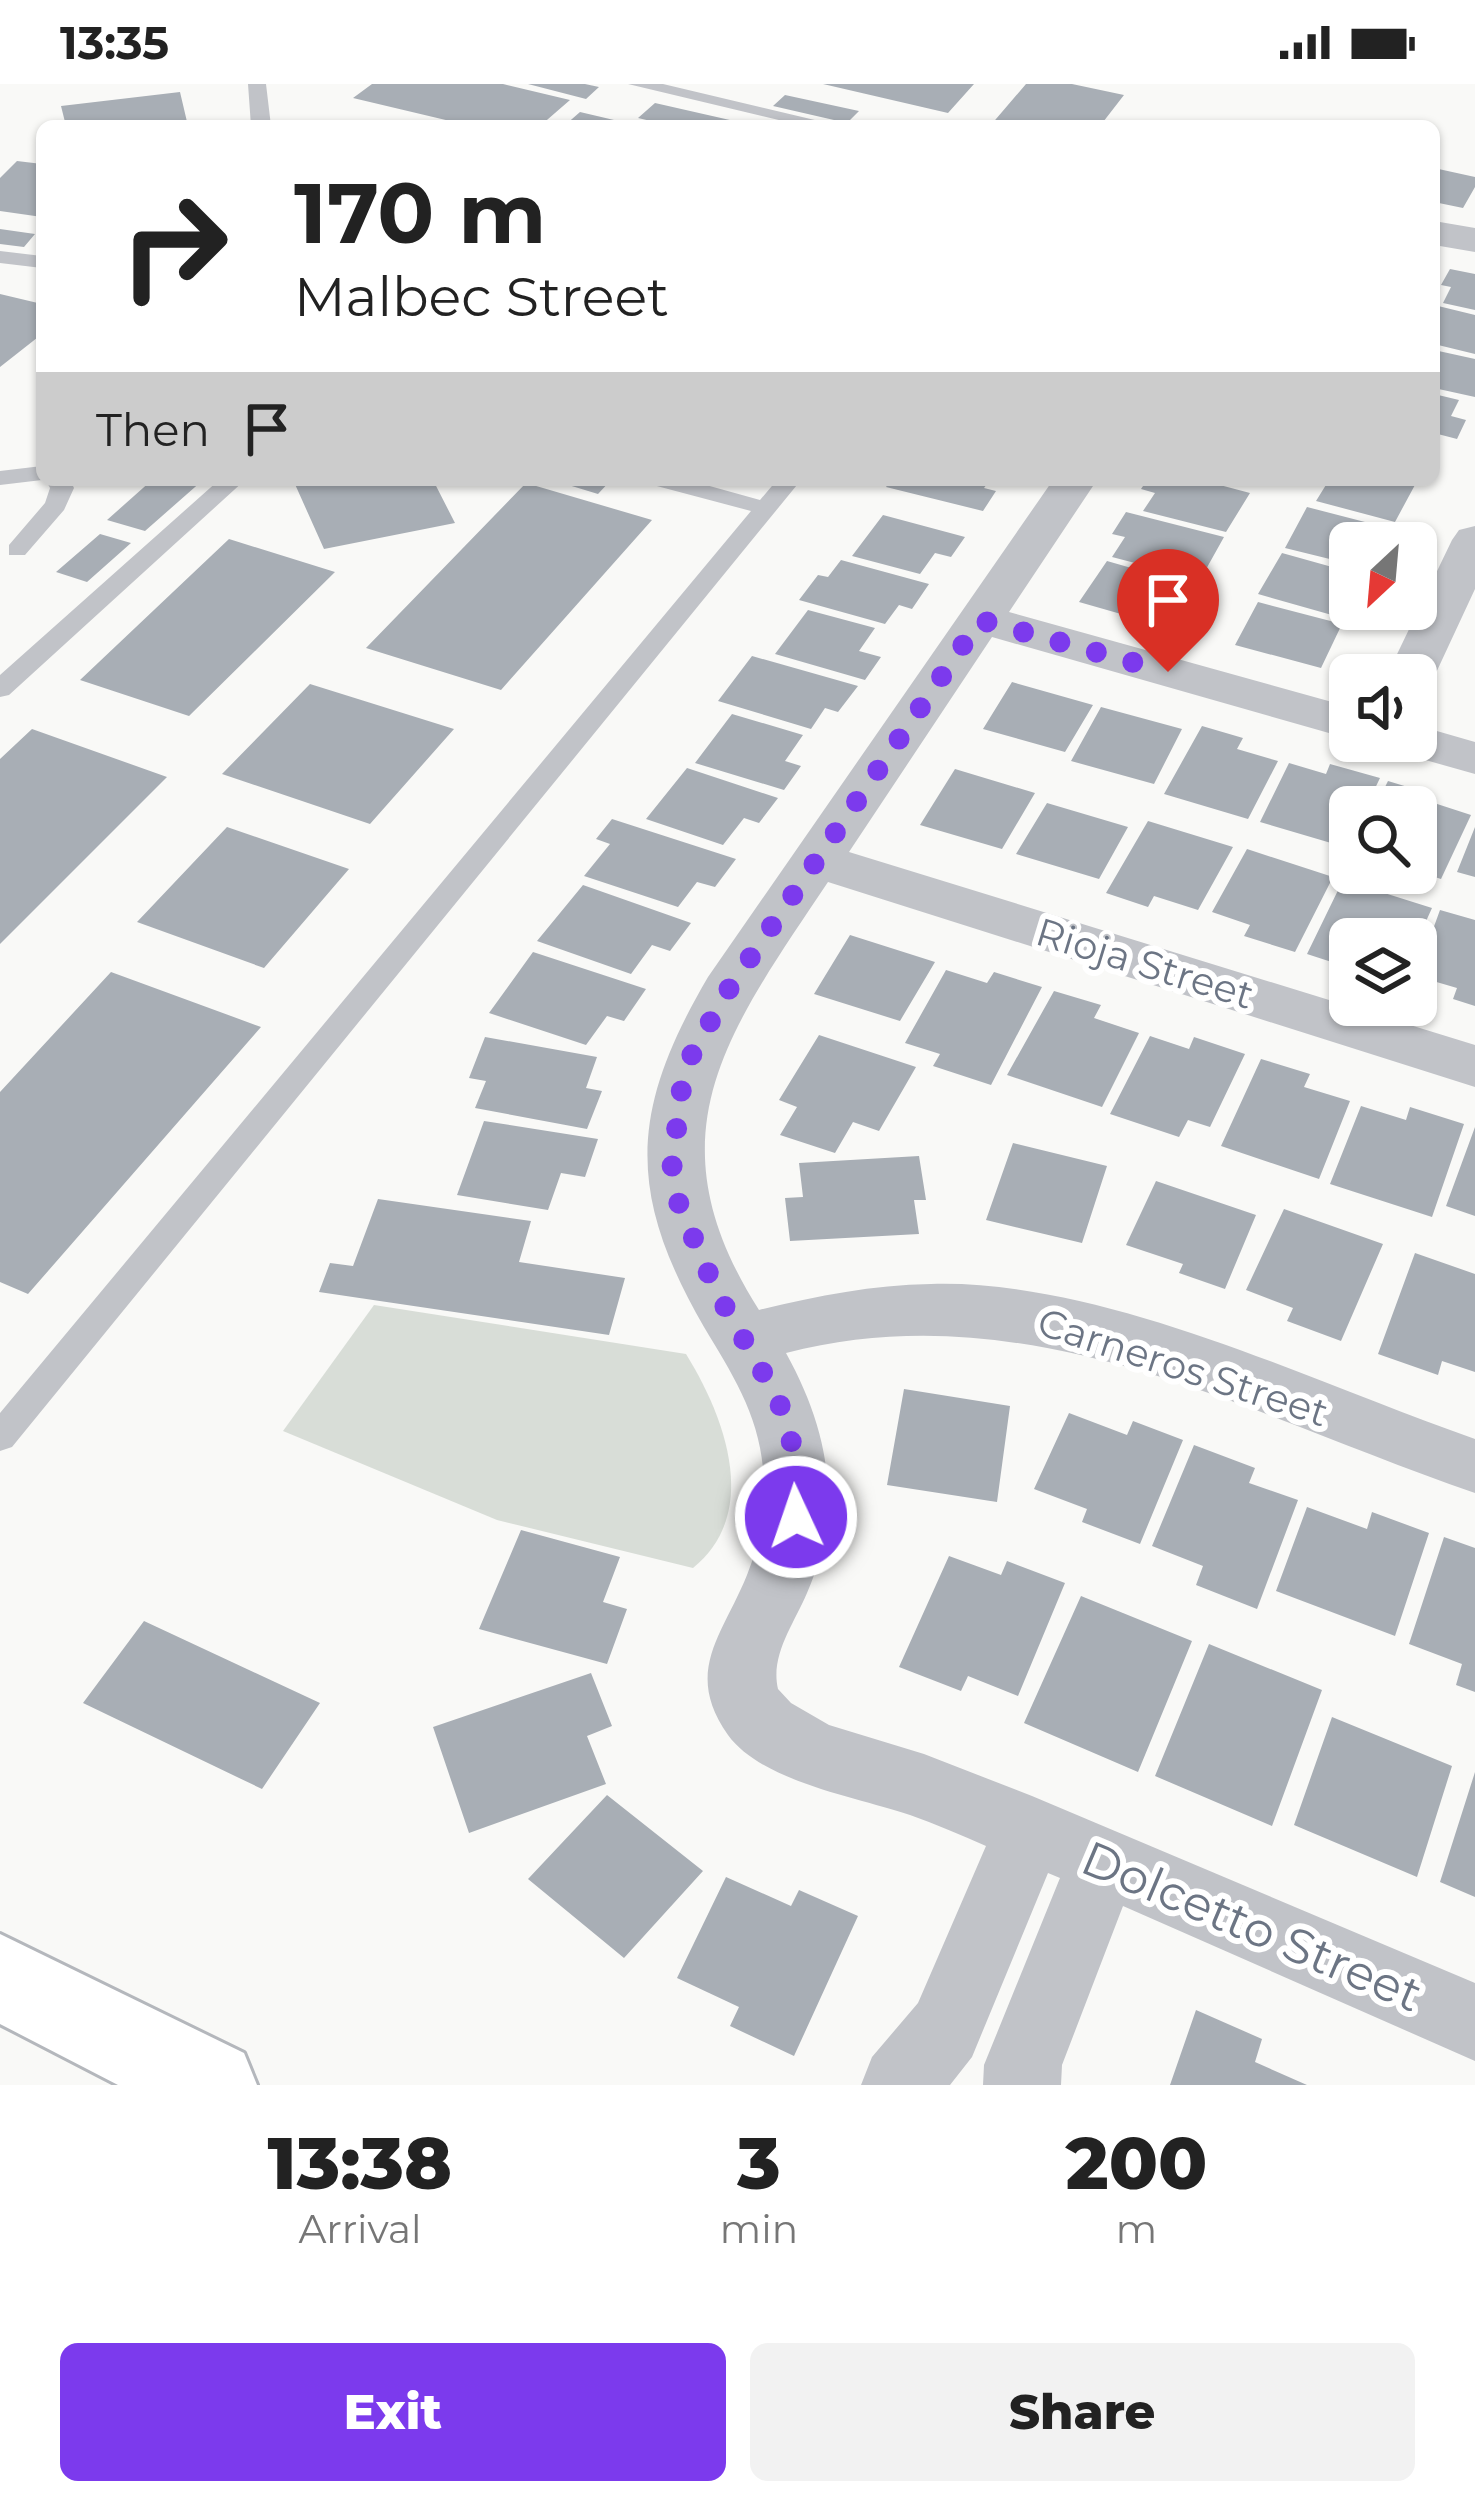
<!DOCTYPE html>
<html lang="en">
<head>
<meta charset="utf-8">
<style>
	body { margin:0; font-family:Montserrat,sans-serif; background:#f2f2f2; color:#222; height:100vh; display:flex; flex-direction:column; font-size:45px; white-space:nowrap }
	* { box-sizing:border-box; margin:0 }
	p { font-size:39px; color:#767676 }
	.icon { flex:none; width:66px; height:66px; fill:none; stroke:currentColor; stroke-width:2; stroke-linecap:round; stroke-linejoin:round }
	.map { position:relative; height:2001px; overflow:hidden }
	.drawer { display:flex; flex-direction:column; background:#fff; flex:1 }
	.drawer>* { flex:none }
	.banner { position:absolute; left:36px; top:36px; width:1404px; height:366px; border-radius:18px; box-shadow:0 3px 9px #0004; background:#fff; color:#222; overflow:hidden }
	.needle { width:78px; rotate:206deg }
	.controls { position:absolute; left:1329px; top:438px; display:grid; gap:24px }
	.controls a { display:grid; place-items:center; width:108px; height:108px; border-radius:18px; background:#fff; box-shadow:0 3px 9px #0004; font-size:60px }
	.pin { position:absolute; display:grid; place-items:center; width:102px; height:102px; color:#fff; margin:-123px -51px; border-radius:50% 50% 50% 0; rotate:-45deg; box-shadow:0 0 12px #0007 }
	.pin .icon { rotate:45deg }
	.me { position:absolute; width:132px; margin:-66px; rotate:357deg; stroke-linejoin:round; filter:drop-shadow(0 0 9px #0008) }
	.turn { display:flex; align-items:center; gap:42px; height:252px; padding:0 60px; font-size:54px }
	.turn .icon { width:156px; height:156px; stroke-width:2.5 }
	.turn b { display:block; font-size:84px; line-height:102px }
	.then { display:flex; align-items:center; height:114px; padding:0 60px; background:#0003; gap:24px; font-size:45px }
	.eta { display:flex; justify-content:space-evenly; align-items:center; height:204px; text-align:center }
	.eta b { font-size:72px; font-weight:800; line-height:84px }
	.button { display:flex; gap:24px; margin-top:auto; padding:24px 60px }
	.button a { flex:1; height:138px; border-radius:18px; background:#7c3aed; color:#fff; font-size:48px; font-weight:800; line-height:138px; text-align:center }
	.button a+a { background:#f2f2f2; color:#222 }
	.status { display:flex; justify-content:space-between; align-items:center; height:84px; padding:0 60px; background:#fff; direction:ltr }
	.status svg { height:33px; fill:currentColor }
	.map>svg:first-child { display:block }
	.green { fill:#d8ddd7 }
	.building { fill:#a8aeb5 }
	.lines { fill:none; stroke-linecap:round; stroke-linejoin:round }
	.secondary-casing { stroke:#b4b7bc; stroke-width:6 }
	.lane { fill:#c1c3c8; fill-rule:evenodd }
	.street { fill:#c1c3c8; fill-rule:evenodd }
	.secondary { fill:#fff; fill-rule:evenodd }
	.route { stroke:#7c3aed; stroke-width:21; stroke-dasharray:0 37.8 }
	.labels { text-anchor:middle; stroke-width:12; stroke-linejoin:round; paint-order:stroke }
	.street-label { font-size:39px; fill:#6c7584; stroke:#fff }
	.near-street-label { font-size:48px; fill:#6c7584; stroke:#fff }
</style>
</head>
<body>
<div class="status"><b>13:35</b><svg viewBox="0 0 49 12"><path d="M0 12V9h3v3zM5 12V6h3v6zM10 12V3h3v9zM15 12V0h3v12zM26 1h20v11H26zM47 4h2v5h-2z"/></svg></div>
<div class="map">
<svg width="1475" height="2001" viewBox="0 0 1475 2001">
	<rect width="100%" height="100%" fill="#f9f9f7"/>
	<!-- green -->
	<path class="green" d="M374,1221L686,1270C725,1333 761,1429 693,1484L497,1436L283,1347Z"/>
	<!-- building -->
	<path class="building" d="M372,0H503L570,16L540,42H471L353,14Z
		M528,0H585L599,3L586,15Z
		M823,0H974L948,29Z
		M1026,0H1072L1124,11L1100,42H990Z
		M180,8L188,42H66L61,22Z
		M785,11L859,27L847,39L773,22Z
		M655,19L743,39L672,42L638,34Z
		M580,28L631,40L630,42H564Z
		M17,77L42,80V133L0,127V94Z
		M1434,84L1475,93V103L1463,124L1434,118Z
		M0,145L35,150L24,163L0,160Z
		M1450,185L1475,190V226L1443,219L1451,203L1441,201Z
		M0,210L42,220V250L0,283Z
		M1434,221L1475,231V270L1434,260Z
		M1434,266L1475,275V313L1434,304Z
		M1434,310L1459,316L1451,332L1466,336L1457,355L1434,349Z
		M152,396H203L145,447L107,436Z
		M433,396L455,439L324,465L294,398Z
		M552,396H611L598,410Z
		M891,396H990L984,404L996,407L983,427L886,403Z
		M1147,396H1201L1250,409L1226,448L1143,427L1155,409L1141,405Z
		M1329,396H1403L1416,399L1395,438L1316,417Z
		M526,399L652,436L501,606L366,564Z
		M1307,423L1392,445L1385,459H1350V480L1285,464Z
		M1126,428L1224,453L1200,496L1112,473L1125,453L1112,450Z
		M883,431L965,453L951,473L935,469L920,490L852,472Z
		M100,450L131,459L87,498L56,488Z
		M229,455L335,488L189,632L80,596Z
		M1282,469L1350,488L1346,535L1258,510Z
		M841,476L929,500L912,525L899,521L885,540L799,516L818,491L828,493Z
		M1107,477L1208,506L1193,528L1176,522L1163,542L1079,518Z
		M1258,518L1342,540L1321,584L1235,561Z
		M808,526L875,544L859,567L881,573L865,596L775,570Z
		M752,572L858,602L838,628L825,624L811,645L718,617Z
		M1012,598L1093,621L1065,668L983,645Z
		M310,600L454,645L370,740L222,690Z
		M1101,623L1182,645L1154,700L1071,677Z
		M732,630L803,651L785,677L801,682L784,706L695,679Z
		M1202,642L1243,654L1237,665L1278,677L1248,735L1164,710Z
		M32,645L167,693L0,860V675Z
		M1289,679L1326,690L1330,680L1380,694L1366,723H1350L1348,764L1260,738Z
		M687,684L778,714L759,739L744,734L723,761L646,735Z
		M955,685L1035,709L1002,765L920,741Z
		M1388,697L1434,711L1431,718L1471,731L1441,795L1416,787V723H1375Z
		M1047,719L1128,743L1099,795L1016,770Z
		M612,735L736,775L715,803L697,798L678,823L584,792L610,760L596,755Z
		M1148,737L1233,763L1198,826L1154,812L1148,823L1106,809Z
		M227,743L349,785L264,884L137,838Z
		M1475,743V793L1457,788Z
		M1247,765L1333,793L1295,868L1244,852L1250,841L1212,828Z
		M1343,796L1432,824L1418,855H1350V884L1307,870Z
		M583,801L691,839L670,867L652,861L631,890L537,857Z
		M1440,826L1475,836V922L1453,915L1457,904L1416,892Z
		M850,851L935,878L900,937L814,910Z
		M533,868L646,905L624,937L607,932L586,961L489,929Z
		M946,886L987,899L994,888L1042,903L991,1001L933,982L940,970L905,959Z
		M111,888L261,943L28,1210L0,1198V1008Z
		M1054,907L1101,921L1094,934L1139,949L1102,1023L1007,991Z
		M819,951L916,983L879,1047L853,1038L835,1069L780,1051L797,1023L779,1016Z
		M1150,952L1189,965L1194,953L1245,970L1210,1043L1188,1036L1179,1053L1110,1030Z
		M485,953L597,973L586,1004L602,1007L587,1045L475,1024L486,997L469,994Z
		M1261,975L1310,990L1304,1003L1350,1017L1319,1095L1221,1062Z
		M1361,1022L1406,1036L1410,1023L1464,1040L1432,1133L1330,1100Z
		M484,1037L598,1055L585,1093L561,1089L548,1126L457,1111Z
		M1475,1043V1132L1446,1122Z
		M1013,1059L1107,1082L1082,1159L986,1136Z
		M919,1072L926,1116H914L919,1150L790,1157L785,1114L803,1113L799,1079Z
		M1156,1097L1256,1131L1225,1205L1179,1189L1183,1180L1126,1161Z
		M378,1115L531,1137L519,1178L625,1194L609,1251L319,1208L330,1179L353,1182Z
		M1284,1125L1383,1160L1341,1257L1287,1237L1293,1224L1246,1206Z
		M1415,1169L1475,1190V1288L1442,1277L1438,1291L1378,1270Z
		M904,1305L1010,1322L997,1418L887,1401Z
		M1069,1329L1127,1351L1133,1337L1183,1356L1140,1460L1082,1438L1087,1425L1034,1405Z
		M1194,1361L1255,1384L1249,1399L1298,1416L1257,1525L1196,1501L1203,1482L1152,1462Z
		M1307,1423L1367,1445L1372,1428L1429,1449L1395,1552L1276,1507Z
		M521,1446L620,1473L603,1518L627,1525L607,1580L479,1545Z
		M1444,1453L1475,1464V1608L1456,1601L1462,1580L1409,1560Z
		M949,1472L1001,1491L1007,1477L1065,1499L1018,1612L968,1592L961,1607L899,1583Z
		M1081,1512L1192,1557L1138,1688L1024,1639Z
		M144,1537L320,1619L262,1705L83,1619Z
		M1209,1560L1322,1606L1272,1742L1155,1692Z
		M591,1589L612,1642L587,1652L606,1700L469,1749L433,1643Z
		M1332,1633L1452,1682L1417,1793L1294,1741Z
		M1475,1688V1813L1440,1798Z
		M607,1711L703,1787L624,1874L528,1795Z
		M726,1793L791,1822L799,1806L858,1832L794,1972L730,1942L739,1923L677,1894Z
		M1196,1926L1262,1955L1255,1978L1307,2001H1170Z"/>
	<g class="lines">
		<!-- secondary casing -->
		<g class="secondary-casing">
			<path id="secondary" d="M0,1850L244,1969L257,2001H118L0,1940Z"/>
		</g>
		<!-- lane -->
		<path class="lane" d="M248,0H266L271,42H251Z
			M628,0H663L840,42H804Z
			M0,167L42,172V184L0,179Z
			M42,382V396L0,401V387Z
			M46,396H70L74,404L64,426L25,471H9V461L45,419L50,404Z
			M219,396H245L9,611L0,613V591Z
			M649,396H688L760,416L777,396H801L12,1363L0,1367V1329L751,427L653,401Z"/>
		<!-- street -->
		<path class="street" d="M1434,137L1475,144V168L1434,161Z
			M1053,396H1097L1009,528L1350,623V655L992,553L849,768L1475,961V1003L828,798C728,948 647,1050 759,1226C817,1212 871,1201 931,1200C1105,1195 1311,1298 1475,1355V1409C1249,1331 1031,1206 786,1269C829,1347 844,1425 807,1509C794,1540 770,1571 778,1605L791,1619L829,1641L924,1670L1032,1712L1475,1899V1977L1123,1822L1062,1981L1061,2001H983L984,1981L1060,1794L1048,1789L972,1973L950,2001H861L872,1973L918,1919L986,1762C961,1751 935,1740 910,1731C857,1713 762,1698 728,1651C683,1587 723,1551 747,1491C761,1456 766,1422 763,1384C758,1329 731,1288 704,1243C626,1108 630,1026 708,893Z
			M1475,442V505L1435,591L1428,602L1416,605V591H1387L1452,456L1459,446Z
			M1416,641L1475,658V690L1397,668L1390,657H1416Z"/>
		<!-- secondary -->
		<use href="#secondary" class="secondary"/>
	</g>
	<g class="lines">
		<!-- route -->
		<path class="route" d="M796,1433L791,1354L778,1315L716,1207L679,1120L672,1083L681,1008L689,976L727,908L980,536L1168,588"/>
	</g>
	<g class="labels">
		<!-- street labels -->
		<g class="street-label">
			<text transform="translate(1145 879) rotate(17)" y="14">Rioja Street</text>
			<text transform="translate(1183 1283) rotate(18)" y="14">Carneros Street</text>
		</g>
		<!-- near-street labels -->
		<g class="near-street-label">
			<text transform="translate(1252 1842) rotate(23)" y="17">Dolcetto Street</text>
		</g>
	</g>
</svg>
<div class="controls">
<a><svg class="needle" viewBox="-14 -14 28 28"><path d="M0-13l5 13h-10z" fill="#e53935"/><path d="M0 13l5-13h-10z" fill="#767676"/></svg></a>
<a><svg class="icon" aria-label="sound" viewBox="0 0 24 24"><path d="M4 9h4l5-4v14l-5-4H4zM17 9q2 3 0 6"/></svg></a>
<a><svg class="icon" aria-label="search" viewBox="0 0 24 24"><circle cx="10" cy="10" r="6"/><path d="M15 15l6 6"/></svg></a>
<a><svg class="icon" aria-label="layers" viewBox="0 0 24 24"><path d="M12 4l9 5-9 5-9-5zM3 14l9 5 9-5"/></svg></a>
</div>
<div class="pin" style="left:1168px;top:588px;background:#d93025"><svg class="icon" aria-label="arrive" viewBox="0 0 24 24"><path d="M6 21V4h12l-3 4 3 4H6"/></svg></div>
<svg class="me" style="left:796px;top:1433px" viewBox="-20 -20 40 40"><circle r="17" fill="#7c3aed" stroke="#fff" stroke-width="3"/><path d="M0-11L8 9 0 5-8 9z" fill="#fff"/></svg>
<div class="banner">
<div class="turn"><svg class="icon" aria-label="right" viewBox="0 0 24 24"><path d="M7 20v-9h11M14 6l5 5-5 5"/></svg><div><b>170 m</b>Malbec Street</div></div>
<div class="then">Then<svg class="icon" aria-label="arrive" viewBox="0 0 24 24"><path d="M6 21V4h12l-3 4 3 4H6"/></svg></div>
</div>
</div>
<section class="drawer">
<div class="eta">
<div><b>13:38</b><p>Arrival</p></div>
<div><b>3</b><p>min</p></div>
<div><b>200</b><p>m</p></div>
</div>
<div class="button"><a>Exit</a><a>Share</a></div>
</section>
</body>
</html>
